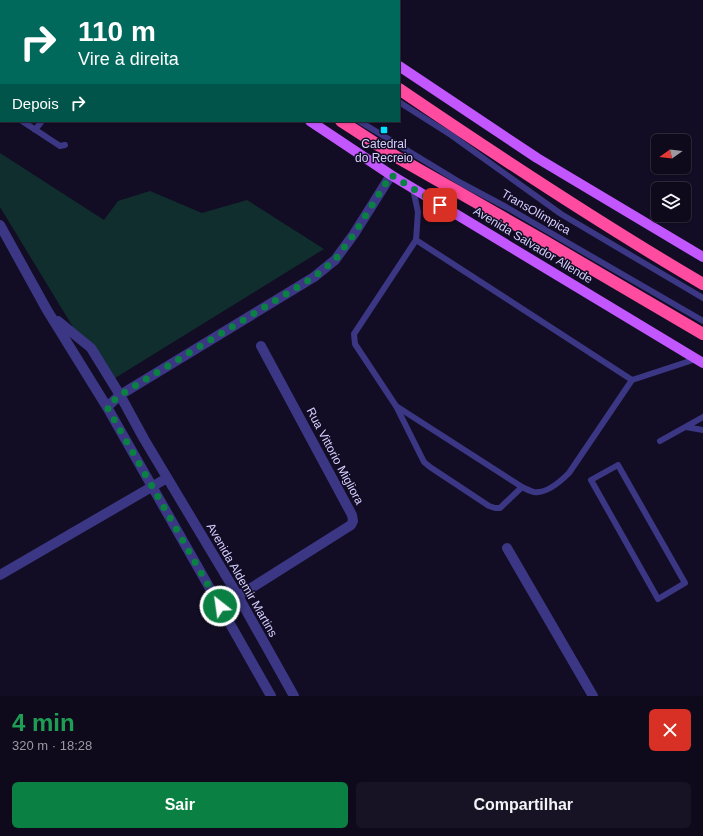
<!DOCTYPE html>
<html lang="pt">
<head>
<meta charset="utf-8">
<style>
	body { margin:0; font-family:Arial,sans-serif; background:#171324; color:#f1f3f6; height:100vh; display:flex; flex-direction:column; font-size:15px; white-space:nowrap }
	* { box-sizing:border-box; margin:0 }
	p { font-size:13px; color:#9b9aa3 }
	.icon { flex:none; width:22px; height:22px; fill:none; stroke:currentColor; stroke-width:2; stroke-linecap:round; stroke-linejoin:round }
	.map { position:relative; height:696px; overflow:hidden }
	.sheet { display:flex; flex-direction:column; background:#0e0a1b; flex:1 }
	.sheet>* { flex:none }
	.banner { position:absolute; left:0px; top:0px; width:400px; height:122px; box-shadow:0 1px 3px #0004,0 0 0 1px #2e2b3a; background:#00695c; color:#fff; overflow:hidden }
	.needle { width:26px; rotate:256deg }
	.buttons { position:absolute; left:651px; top:134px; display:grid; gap:8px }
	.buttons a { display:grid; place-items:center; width:40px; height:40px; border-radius:6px; background:#0e0a1b; box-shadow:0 1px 3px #0004,0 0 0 1px #2e2b3a; font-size:20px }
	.pin { position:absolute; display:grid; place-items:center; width:34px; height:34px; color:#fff; margin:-17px; border-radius:8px; box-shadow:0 2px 6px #0006 }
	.me { position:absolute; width:44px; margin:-22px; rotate:330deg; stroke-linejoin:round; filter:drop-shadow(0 0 3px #0008) }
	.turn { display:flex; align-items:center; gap:14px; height:84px; padding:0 12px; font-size:18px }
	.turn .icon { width:52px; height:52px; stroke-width:2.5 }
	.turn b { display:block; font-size:28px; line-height:34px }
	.then { display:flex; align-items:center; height:38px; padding:0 12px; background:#0003; gap:8px; font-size:15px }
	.round { display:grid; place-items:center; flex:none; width:42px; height:42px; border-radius:6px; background:#171324 }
	.summary { display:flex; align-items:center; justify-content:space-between; height:68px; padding:0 12px }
	h1 { font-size:24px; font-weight:800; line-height:30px; color:#1e9e55 }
	.cta { display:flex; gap:8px; margin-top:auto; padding:8px 12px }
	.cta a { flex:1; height:46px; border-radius:6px; background:#0b8043; color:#fff; font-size:16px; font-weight:800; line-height:46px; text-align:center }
	.cta a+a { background:#171324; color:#f1f3f6 }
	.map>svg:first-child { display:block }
	.green { fill:#102e2d }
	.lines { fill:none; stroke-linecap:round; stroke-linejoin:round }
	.path { stroke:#2bb8b1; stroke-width:2.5; stroke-dasharray:2 3; stroke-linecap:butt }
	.lane { stroke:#3b3784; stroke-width:6 }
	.street { stroke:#3b3784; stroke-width:10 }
	.primary { stroke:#c257ff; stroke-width:10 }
	.highway { stroke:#ff4ba0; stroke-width:12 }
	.route { stroke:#0b8043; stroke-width:7; stroke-dasharray:0 12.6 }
	.poi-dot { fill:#00e0fb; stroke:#120d24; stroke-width:1.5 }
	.labels { text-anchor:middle; stroke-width:3; stroke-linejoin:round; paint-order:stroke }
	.poi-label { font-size:12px; fill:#d6d0ff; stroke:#120d24 }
	.street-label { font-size:12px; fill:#d6d0ff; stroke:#120d24 }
</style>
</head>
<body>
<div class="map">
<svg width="703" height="696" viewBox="0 0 703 696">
	<rect width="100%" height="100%" fill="#120d24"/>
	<!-- green -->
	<path class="green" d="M0,153L104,220L118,201L150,191L202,213L247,200L324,249L107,383L0,207Z"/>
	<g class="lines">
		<!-- path -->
		<path class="path" d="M320,0L322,1"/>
		<!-- lane -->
		<path class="lane" d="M189,0L190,1
			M246,0L247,1
			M122,1L123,0
			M399,102L451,135L561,214L703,298
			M0,106L1,107
			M22,121L60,146L65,145
			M359,121L461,183L506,207L703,321
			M35,130L42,121
			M413,189L418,212L416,240L354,334L355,344L396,406L522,487C526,489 530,491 534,492C547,494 561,481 569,473L632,380L696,359
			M416,240L632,380
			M396,406L424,462L430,467L489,506L495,508H500L522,487
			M686,427L703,430
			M660,441L703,417
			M618,465L685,583L658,599L591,480Z"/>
		<!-- street -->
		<path class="street" d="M0,225L47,310L107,407L271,696
			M58,321L91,348L120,395L144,439L238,596L294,696
			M107,407L120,395L314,277L335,260L354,234L391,175
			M507,548L593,696
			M0,575L167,478
			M220,606L248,590L351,525L353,521L352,515L261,346"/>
		<!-- primary -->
		<path class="primary" d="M131,0L132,1
			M300,0L301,1
			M399,66L537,158L703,257
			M310,121L391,175L703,363"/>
		<!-- highway -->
		<path class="highway" d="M173,0L174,1
			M266,0L267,1
			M399,89C499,157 599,223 703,284
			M341,121L395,156L546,242L703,334"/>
	</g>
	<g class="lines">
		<!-- route -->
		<path class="route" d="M220,606L107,407L120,395L314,277L335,260L354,234L391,175L440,205"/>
	</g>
	<!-- markers -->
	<rect class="poi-dot" x="380" y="126" width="8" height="8" rx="2"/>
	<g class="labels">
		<!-- poi labels -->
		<g class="poi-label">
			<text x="384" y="148">Catedral<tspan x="384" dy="14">do Recreio</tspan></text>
		</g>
		<!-- street labels -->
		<g class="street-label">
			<text transform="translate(536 212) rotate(30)" y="4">TransOlímpica</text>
			<text transform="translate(533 245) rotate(31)" y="4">Avenida Salvador Allende</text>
			<text transform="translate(335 456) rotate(62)" y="4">Rua Vittorio Migliora</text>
			<text transform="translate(242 580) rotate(60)" y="4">Avenida Aldemir Martins</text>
		</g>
	</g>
</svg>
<div class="buttons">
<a><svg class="needle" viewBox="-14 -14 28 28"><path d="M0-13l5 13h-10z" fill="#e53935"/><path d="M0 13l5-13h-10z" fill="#9b9aa3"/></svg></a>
<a><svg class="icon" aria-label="layers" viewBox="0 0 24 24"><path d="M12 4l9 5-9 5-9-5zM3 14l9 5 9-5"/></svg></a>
</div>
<div class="pin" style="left:440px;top:205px;background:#d93025"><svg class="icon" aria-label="arrive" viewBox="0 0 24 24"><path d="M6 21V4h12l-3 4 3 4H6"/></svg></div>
<svg class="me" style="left:220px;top:606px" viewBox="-20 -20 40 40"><circle r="17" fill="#0b8043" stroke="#fff" stroke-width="3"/><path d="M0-11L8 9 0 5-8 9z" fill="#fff"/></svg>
<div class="banner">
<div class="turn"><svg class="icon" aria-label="right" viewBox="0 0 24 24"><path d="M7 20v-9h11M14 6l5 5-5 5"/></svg><div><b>110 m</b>Vire à direita</div></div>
<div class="then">Depois<svg class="icon" aria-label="right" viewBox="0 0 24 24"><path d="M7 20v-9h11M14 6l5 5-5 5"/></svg></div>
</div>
</div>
<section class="sheet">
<div class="summary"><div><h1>4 min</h1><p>320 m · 18:28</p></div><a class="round" style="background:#d93025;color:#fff"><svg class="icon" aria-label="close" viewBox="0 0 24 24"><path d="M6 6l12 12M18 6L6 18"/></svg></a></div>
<div class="cta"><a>Sair</a><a>Compartilhar</a></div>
</section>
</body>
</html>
